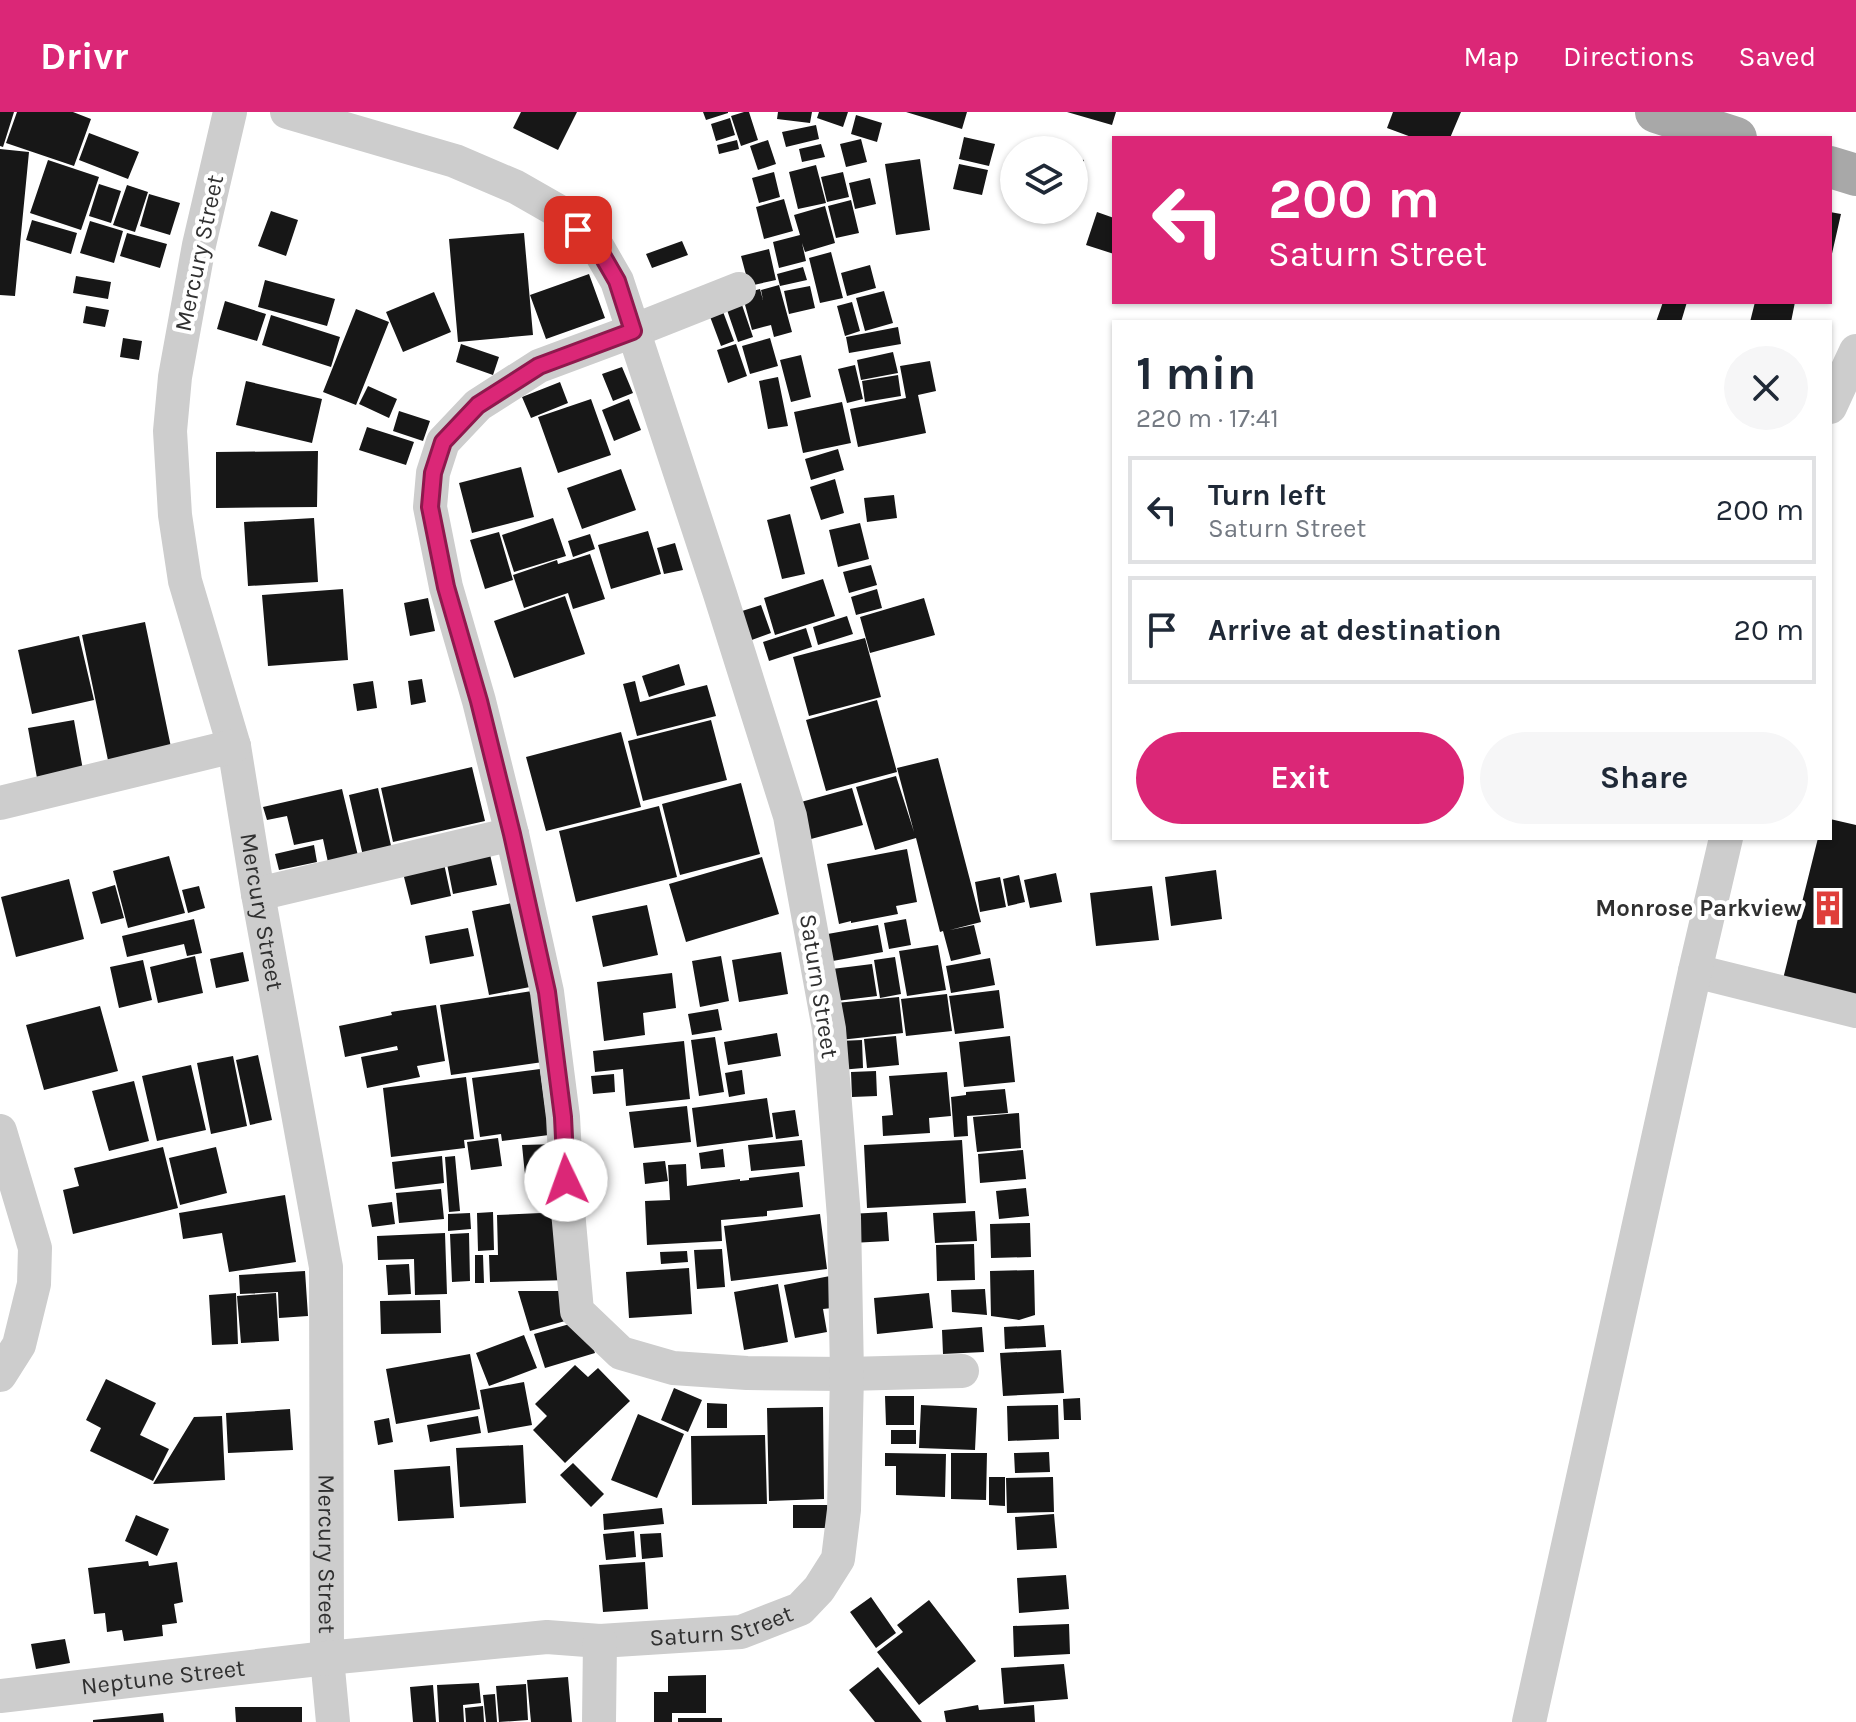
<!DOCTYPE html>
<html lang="en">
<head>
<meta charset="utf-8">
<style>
	body { margin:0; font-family:Karla,sans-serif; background:#f6f6f7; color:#1f2937; height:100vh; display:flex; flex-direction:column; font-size:30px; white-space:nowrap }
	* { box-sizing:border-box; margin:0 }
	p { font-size:26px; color:#747a83 }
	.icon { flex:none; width:44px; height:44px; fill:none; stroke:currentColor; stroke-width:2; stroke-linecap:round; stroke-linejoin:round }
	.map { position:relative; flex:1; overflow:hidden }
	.sheet { position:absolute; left:1112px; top:208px; width:720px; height:520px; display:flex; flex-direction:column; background:#fff; border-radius:0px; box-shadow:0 2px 6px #0004 }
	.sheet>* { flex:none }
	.top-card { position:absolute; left:1112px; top:24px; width:720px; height:168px; border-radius:0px; box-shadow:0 2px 6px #0004; background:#db2777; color:#fff; overflow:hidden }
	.buttons { position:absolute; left:1000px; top:24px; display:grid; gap:16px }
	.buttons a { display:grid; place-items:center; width:88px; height:88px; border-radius:50%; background:#fff; box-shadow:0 2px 6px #0004; font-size:40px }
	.pin { position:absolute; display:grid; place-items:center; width:68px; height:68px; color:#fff; margin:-34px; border-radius:16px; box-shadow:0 4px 12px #0006 }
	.me { position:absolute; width:88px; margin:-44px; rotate:357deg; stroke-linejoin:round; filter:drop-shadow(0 0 6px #0008) }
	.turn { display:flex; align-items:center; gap:28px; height:168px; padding:0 24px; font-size:36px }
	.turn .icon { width:104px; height:104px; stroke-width:2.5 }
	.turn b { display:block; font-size:56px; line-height:68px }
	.round { display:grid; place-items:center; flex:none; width:84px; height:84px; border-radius:42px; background:#f6f6f7 }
	.headline { display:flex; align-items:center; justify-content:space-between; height:136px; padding:0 24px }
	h1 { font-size:48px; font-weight:700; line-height:60px }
	.action { display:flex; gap:16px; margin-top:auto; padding:16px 24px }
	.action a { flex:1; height:92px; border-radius:48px; background:#db2777; color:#fff; font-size:32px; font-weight:700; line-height:92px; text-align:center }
	.action a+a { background:#f6f6f7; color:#1f2937 }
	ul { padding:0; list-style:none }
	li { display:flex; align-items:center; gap:24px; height:108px; margin:0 16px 12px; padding:0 8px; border:4px solid #e0e1e3; border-radius:0px }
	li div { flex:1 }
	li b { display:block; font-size:30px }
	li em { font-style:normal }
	header { display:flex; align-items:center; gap:48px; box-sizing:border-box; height:112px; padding:0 40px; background:#db2777; color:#fff }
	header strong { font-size:38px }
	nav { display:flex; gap:44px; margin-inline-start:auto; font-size:28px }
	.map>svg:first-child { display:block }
	.building { fill:#171717 }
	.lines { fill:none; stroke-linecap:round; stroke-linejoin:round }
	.minor { stroke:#cdcdcd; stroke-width:34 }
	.major { stroke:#a8a8a8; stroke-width:42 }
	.route-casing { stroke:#8e194d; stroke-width:20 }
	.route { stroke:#db2777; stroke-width:14 }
	.labels { text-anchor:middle; stroke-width:8; stroke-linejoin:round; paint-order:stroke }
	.street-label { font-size:24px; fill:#303030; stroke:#fff }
	.poi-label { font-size:24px; font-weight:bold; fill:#303030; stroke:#fff; text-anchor:end }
</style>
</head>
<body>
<header>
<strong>Drivr</strong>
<nav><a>Map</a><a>Directions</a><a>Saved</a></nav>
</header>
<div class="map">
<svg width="1856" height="1610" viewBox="0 0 1856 1610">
	<rect width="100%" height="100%" fill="#fff"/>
	<!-- building -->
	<path class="building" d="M0,0H14L3,35L0,34Z
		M17,0H73L91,7L74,54L6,31Z
		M521,0H577L558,38L513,16Z
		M703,0H728V1L706,8Z
		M744,0H749L758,28L741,34L731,4Z
		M778,0H812L810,11L777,7Z
		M819,0H848L843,15L817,6Z
		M906,0H967L962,17Z
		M1067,0H1116L1112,13Z
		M1393,0H1461L1450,26H1414L1387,16Z
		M856,3L882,11L877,30L851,22Z
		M730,6L735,23L716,29L711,12Z
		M816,13L819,27L786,35L782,20Z
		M89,21L139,40L128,67L79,48Z
		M964,25L995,32L989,54L959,47Z
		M861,27L867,50L846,55L840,32Z
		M737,28L739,37L719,42L717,33Z
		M768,28L776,52L758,58L750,34Z
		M821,32L825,45L802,50L799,37Z
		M1022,32L1042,37V38H1020Z
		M0,37L29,40L15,184L0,183Z
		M1074,45L1084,48L1075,83H1074Z
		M920,47L930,118L896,123L885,52Z
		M48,48L99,65L81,118L30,101Z
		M959,52L988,58L982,83L953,77Z
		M816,53L826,91L798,97L789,60Z
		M774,60L780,85L759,91L752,66Z
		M843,60L849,85L827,90L821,65Z
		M870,66L876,92L855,97L849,71Z
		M99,72L121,79L111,111L89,104Z
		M127,73L148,80L135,120L113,113Z
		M149,82L180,91L170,123L140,114Z
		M784,87L793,119L764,127L756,95Z
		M851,88L859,121L836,126L828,94Z
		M825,94L835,131L805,140L802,131L806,149L779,156L773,130L800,123L794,103Z
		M271,99L298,108L286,144L258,134Z
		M1097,100L1114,106V142L1086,133Z
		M1830,100L1841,102L1831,146H1830Z
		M32,108L77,121L71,142L26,128Z
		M90,109L123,119L114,151L80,141Z
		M127,121L167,132L160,156L120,144Z
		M524,121L533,223L458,230L449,127Z
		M682,129L688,143L652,156L646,142Z
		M769,137L776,168L749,174L741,144Z
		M831,140L843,186L820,191L809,146Z
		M870,153L876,176L847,184L841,161Z
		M803,155L807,168L780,174L777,162Z
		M589,162L605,206L546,227L530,183Z
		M76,164L111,170L108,187L73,181Z
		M265,168L335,187L327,214L258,195Z
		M779,173L792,220L774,225L771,213L752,218L742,182L760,177L763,188L761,178Z
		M810,174L815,196L789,202L784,179Z
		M884,179L893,211L865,219L856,186Z
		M434,180L451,220L403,240L386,200Z
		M225,189L266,202L257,229L217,217Z
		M741,190L753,225L738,230L726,195Z
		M852,190L860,219L845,224L837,194Z
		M1663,190H1687L1681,210H1656Z
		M1755,190H1795L1791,210H1750Z
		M86,194L109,198L105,215L83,211Z
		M356,197L389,210L356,293L323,280Z
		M722,197L734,229L721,234L709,202Z
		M271,203L340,225L331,255L262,233Z
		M898,215L901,232L849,241L846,225Z
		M123,226L142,229L139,248L120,245Z
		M770,226L778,254L750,262L742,234Z
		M461,232L499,245L493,263L456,250Z
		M736,232L747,264L728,271L717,238Z
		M893,240L898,261L861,268L857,248Z
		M801,243L811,285L791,290L780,248Z
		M930,249L936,279L918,283L926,321L858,335L850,297L906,286L900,254Z
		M855,253L863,287L847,291L838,257Z
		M622,255L633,281L613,289L602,262Z
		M898,263L901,284L865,290L862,269Z
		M778,265L788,314L768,317L759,269Z
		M246,269L322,287L312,331L236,313Z
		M560,270L568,291L531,306L522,285Z
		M368,274L397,287L389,306L359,292Z
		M591,287L611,343L558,361L538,305Z
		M629,287L641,318L614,329L602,298Z
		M842,290L851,331L803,341L794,300Z
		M399,299L430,309L423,329L393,319Z
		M367,315L414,330L406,353L359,338Z
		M838,337L844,358L811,368L805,347Z
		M318,339L317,395L216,396V340Z
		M521,355L534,405L472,421L459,371Z
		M621,357L636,398L582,417L567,376Z
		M835,367L844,401L821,408L810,375Z
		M894,383L897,406L867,410L864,386Z
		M790,402L805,462L782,467L767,408Z
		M314,406L318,470L248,474L244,410Z
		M553,406L566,444L514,460L502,423Z
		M860,411L869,447L838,455L829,418Z
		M648,419L661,462L611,477L598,433Z
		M499,420L513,468L485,477L470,428Z
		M590,422L595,437L573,445L568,429Z
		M675,431L683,458L664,462L657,436Z
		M590,442L605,487L573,497L568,481L524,496L513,463L557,448L558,452Z
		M871,453L877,473L849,481L843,460Z
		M823,467L835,504L775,523L764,486Z
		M343,477L348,548L268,554L262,483Z
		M877,477L882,496L856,503L851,485Z
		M565,484L585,542L514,566L494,509Z
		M428,486L435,519L410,524L404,491Z
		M924,486L935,523L870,541L860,505Z
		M761,493L771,521L749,529L739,500Z
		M847,504L853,522L818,533L813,515Z
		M145,510L172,640L109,653L82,523Z
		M806,516L812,535L769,549L763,530Z
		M79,524L94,588L32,602L18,538Z
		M865,526L881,585L809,604L793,545Z
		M679,552L685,573L649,585L642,564Z
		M422,567L426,590L411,593L408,569Z
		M373,569L377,596L357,599L353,572Z
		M635,569L640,590L707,573L716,604L637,624L623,572Z
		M877,588L897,660L826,679L806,608Z
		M74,608L83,658L37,666L28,616Z
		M711,608L727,668L643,689L628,629Z
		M621,620L641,695L546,719L526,645Z
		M938,646L981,810L950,818L974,813L981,842L951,849L943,819L940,820L916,726L875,738L856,675L896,664L914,720L897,656Z
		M472,655L485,709L393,730L381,676Z
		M741,671L760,742L680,763L662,692Z
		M378,676L392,738L363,744L349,683Z
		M852,676L863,713L811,727L801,690Z
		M342,677L359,748L329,755L323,727L294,733L287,704L267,708L263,695Z
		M659,694L677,765L576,790L559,719Z
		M1830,707L1856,713V885L1783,867L1818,726H1830Z
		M314,733L317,750L279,758L275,742Z
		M907,737L917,790L896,794L898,802L851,811V809L839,812L827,752Z
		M489,738L497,773L453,782L446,747Z
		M169,744L185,801L128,816L113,759Z
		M762,745L779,802L686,830L669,772Z
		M443,747L451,784L411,793L402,757Z
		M1216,758L1222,807L1171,814L1165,765Z
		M1056,761L1062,790L1030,796L1024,768Z
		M1019,763L1025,790L1008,794L1003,767Z
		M1000,765L1006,795L980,800L975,770Z
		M69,767L84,827L16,845L1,785Z
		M115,773L124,806L101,812L92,780Z
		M199,774L205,796L188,801L182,778Z
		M1152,774L1159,828L1096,834L1090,781Z
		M512,791L530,875L489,883L472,799Z
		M647,793L658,843L603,855L592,804Z
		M194,807L202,841L187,844L184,832L127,845L122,824Z
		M906,807L911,833L889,837L884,811Z
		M878,813L883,840L827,850L822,823Z
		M468,816L474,844L430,852L425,824Z
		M938,833L946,878L907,884L899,839Z
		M243,840L249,869L216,876L210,847Z
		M781,840L788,882L739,890L732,848Z
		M195,844L203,881L158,891L150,855Z
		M721,844L729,889L700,895L692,849Z
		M895,845L901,882L880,886L874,848Z
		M990,846L995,873L951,881L946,854Z
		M143,848L152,888L119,896L110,855Z
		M872,852L877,884L828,890L824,858Z
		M672,861L676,896L643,901L645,923L604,929L597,870Z
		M999,878L1004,916L955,922L949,884Z
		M532,879L543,950L451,963L440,893Z
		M947,882L952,919L906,924L901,887Z
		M899,885L903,921L840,928L836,891Z
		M436,893L445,949L417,954L420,965L367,976L361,945L398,938L397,934L345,945L339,914L392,903L391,900Z
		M100,894L118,959L44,978L26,913Z
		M718,897L722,918L692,923L688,902Z
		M777,921L781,944L728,953L724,930Z
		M896,924L899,953L867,956L864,927Z
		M1010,924L1015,970L964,975L959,930Z
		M715,925L724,980L699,984L691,928Z
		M862,928L863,956L840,958L839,929Z
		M684,929L690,987L626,994L623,957L595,960L593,939Z
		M258,943L272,1008L250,1013L236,948Z
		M233,944L247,1014L211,1022L197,951Z
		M191,953L206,1018L157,1029L142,964Z
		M540,957L549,1023L502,1029L501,1022L480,1025L472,966Z
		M742,958L745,982L729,985L725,961Z
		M876,959L877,984L852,985L851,960Z
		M947,960L951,1004L929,1006L930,1021L883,1024L882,1004L893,1003L889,964Z
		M614,962L615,980L593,982L591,964Z
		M466,965L474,1027L464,1028L465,1036L391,1045L383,976Z
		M134,969L149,1029L109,1039L92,979Z
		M1005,977L1008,1001L967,1004L968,1024L954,1025L951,985L966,983V980Z
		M767,986L773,1025L697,1035L692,996Z
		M687,994L691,1030L634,1036L629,1000Z
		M795,998L799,1024L776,1027L772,1001Z
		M1019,1001L1021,1036L977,1040L973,1005Z
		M498,1026L502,1054L471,1058L467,1030Z
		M802,1028L805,1054L751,1059L748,1033Z
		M962,1028L966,1091L867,1096L864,1033Z
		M559,1032L562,1060L525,1063L522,1033Z
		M163,1035L178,1096L73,1122L63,1078L79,1074L74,1056Z
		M216,1035L227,1081L180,1093L169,1046Z
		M723,1037L725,1055L701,1057L699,1041Z
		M1023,1038L1026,1067L980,1071L978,1042Z
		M442,1044L444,1071L395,1077L392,1050Z
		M455,1044L460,1099L449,1100L445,1045Z
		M665,1049L668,1069L645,1072L643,1051Z
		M686,1052L687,1074L740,1067V1069L749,1068V1066L799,1060L803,1095L767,1099V1104L721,1108L722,1129L647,1133L645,1089L670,1088L668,1053Z
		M1026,1076L1029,1104L999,1107L996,1079Z
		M441,1077L444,1107L399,1111L396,1081Z
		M285,1083L296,1150L229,1160L222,1121L183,1127L179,1101Z
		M392,1090L395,1112L372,1115L368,1093Z
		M975,1099L977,1129L935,1131L933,1101Z
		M493,1100L494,1138L478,1139L477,1101Z
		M563,1100L570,1168L490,1170L489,1143H498L497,1103Z
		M887,1100L889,1129L851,1131L849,1102Z
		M470,1101L471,1117L448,1119V1102Z
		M820,1102L827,1157L731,1169L724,1114Z
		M1030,1111L1031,1145L991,1146L990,1112Z
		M445,1121L447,1182L415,1183L414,1147L378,1148L377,1124Z
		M469,1121L470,1169L452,1170L450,1122Z
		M974,1132L975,1168L937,1169L936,1133Z
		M722,1137L725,1175L697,1177L694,1138Z
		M687,1139L688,1150L661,1152L660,1140Z
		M475,1143H483L484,1171H475Z
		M409,1152L411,1182L388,1183L386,1153Z
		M689,1156L692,1202L629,1206L626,1160Z
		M1034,1158L1035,1203L1019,1208L991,1204L990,1159Z
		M305,1159L308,1204L279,1206L278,1180L240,1182L239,1163Z
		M830,1164L832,1196L823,1197L827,1220L795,1226L784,1173Z
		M778,1172L788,1230L744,1238L734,1180Z
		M985,1177L987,1203L952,1200L951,1178Z
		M518,1179H563L572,1207L530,1219Z
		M236,1181L238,1232L212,1233L209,1183Z
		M276,1181L279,1229L241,1231L237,1184Z
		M929,1181L933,1216L877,1222L874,1186Z
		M440,1188L441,1221L381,1222L380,1189Z
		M584,1208L595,1241L545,1256L534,1222Z
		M1044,1213L1046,1235L1005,1237L1004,1215Z
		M982,1215L984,1240L943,1242L942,1218Z
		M524,1223L537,1256L489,1274L476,1241Z
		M1061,1238L1064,1281L1003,1284L1000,1241Z
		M470,1242L480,1297L396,1312L386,1257Z
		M575,1253L588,1265L598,1256L630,1289L565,1351L533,1318L547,1304L535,1292Z
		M106,1267L156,1291L140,1323L169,1337L153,1369L90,1339L101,1316L86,1308Z
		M524,1270L532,1313L488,1321L480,1278Z
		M674,1276L702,1288L688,1320L661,1308Z
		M885,1284H914V1313H886Z
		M1080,1286L1081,1308H1064L1063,1287Z
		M707,1291L727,1292V1316H707Z
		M921,1293L977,1296L975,1338L919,1336Z
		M1058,1293L1059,1327L1008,1329L1007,1294Z
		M823,1295L824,1387L769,1389L767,1296Z
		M290,1297L293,1338L228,1341L226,1301Z
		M638,1302L684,1322L657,1386L611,1368Z
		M222,1304L225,1368L153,1372L194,1305Z
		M478,1304L481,1321L430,1330L427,1313Z
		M389,1306L393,1330L378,1333L374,1309Z
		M891,1318H916V1332H891Z
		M765,1323L767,1392L692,1393L691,1324Z
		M523,1333L526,1391L460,1395L456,1336Z
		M1049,1340L1050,1360L1015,1361L1014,1341Z
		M885,1341L946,1342L945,1385L896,1383V1354H885Z
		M951,1341H987L986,1388L951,1387Z
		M573,1351L604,1382L591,1395L560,1363Z
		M450,1354L454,1406L398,1409L394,1358Z
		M989,1365H1005V1394L989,1393Z
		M1053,1365L1054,1400L1007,1401L1006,1366Z
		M793,1393H838L839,1416H793Z
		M662,1396L664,1412L604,1418L603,1402Z
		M1054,1402L1057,1436L1017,1438L1015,1405Z
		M136,1403L169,1417L157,1444L125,1429Z
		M634,1419L636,1445L606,1448L603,1422Z
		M661,1421L663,1445L642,1447L640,1422Z
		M148,1449L149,1454L177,1450L183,1490L174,1492L177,1511L162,1513L163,1524L124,1529L122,1518L107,1520L105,1501L94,1502L88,1456Z
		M645,1450L648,1497L603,1500L599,1453Z
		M1066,1463L1069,1497L1019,1501L1017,1466Z
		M871,1485L896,1521L876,1536L850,1500Z
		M929,1488L976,1549L919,1593L877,1540L903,1520L897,1513Z
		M1069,1512L1070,1542L1014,1545L1013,1514Z
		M65,1527L70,1551L36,1557L31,1532Z
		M1064,1552L1068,1587L1004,1592L1001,1556Z
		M878,1555L922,1610H875L849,1578Z
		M706,1563V1601H672V1610H654V1580H668V1564Z
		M568,1565L572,1610H531L527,1568Z
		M479,1571L481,1591L463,1593L464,1610H439L437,1573Z
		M526,1572L528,1608L499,1610L496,1574Z
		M433,1573L436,1610H413L410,1575Z
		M495,1582L497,1610H486L483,1583Z
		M978,1593L979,1598L1034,1593L1035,1610H946L944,1599Z
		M483,1594L484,1610H466L465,1596Z
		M235,1595H302V1610H236Z
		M163,1601L164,1610H93V1608Z
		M678,1606H722V1610H678Z"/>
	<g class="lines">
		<!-- minor -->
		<g class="minor">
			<path id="s1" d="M230,0L199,133L175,265L170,319L175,403L185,469L234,634L258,782L326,1155L327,1546L333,1610"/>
			<path d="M739,177L633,219L539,254L478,293L443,330L433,361L430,395L446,475L479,589L512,722L547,880L563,1005L568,1099L577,1199L621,1241L673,1256L747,1261L847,1262L962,1259"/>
			<path d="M1830,295L1856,239"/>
			<path d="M0,691L234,634"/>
			<path d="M258,782L512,722"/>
			<path d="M1695,859L1856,899"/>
			<path d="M0,1019L35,1136L34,1172L19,1233L0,1263"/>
			<path id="s2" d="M0,1584L327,1546L547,1525L600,1529L741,1520L800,1497L819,1477L838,1447L844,1398L847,1262L844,1105L829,917L790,704L720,482L617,169L598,136L558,99L516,75L455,49L287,0"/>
			<path d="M599,1610L600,1529"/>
			<path d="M1529,1610L1695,859L1726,726"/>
		</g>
		<!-- major -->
		<path class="major" d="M1656,0L1736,26
			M1830,55L1856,63"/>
	</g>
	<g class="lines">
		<!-- route casing -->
		<g class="route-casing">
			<path id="route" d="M566,1068L563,1005L547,880L512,722L479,589L446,475L430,395L433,361L443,330L478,293L539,254L633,219L617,169L598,136L578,118"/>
		</g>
		<!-- route -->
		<use href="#route" class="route"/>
	</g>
	<!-- icons -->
	<defs>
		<g id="building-bare" transform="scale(2.76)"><path d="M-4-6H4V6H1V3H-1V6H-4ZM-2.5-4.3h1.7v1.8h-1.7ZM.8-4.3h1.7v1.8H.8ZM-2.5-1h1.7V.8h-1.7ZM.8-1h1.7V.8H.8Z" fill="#df3e3a" stroke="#fff" stroke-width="2.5" paint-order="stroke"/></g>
	</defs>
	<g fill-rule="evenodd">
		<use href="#building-bare" x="1828" y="796"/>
	</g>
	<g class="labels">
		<!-- street labels -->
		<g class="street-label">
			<text transform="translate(199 141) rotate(-78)" y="8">Mercury Street</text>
			<text dy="8" stroke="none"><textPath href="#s1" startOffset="816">Mercury Street</textPath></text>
			<text transform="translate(819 874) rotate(81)" y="8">Saturn Street</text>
			<text dy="8" stroke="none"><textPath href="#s1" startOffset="1464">Mercury Street</textPath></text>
			<text dy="8" stroke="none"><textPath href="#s2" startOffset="726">Saturn Street</textPath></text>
			<text dy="8" stroke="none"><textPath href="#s2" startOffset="164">Neptune Street</textPath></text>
		</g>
		<!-- poi labels -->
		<g class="poi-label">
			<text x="1802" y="804">Monrose Parkview</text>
		</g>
	</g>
</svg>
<div class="buttons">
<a><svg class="icon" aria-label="layers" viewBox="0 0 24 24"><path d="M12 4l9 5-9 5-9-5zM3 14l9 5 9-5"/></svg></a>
</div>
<div class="pin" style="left:578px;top:118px;background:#d93025"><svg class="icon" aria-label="arrive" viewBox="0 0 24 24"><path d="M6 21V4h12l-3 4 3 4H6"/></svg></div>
<svg class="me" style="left:566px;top:1068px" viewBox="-20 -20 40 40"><circle r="19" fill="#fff"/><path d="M0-13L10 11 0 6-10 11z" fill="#db2777"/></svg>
<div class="top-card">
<div class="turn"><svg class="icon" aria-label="left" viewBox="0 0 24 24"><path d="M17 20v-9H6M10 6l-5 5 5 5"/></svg><div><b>200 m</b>Saturn Street</div></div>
</div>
<section class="sheet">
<div class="headline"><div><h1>1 min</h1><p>220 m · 17:41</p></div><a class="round"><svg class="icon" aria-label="close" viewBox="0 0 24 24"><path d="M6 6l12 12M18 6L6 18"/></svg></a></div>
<ul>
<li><svg class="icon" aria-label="left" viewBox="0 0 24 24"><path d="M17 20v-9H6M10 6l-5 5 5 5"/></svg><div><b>Turn left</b><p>Saturn Street</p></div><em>200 m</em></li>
<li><svg class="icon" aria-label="arrive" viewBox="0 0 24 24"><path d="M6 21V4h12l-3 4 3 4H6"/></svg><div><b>Arrive at destination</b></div><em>20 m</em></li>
</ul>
<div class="action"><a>Exit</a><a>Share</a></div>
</section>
</div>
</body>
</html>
